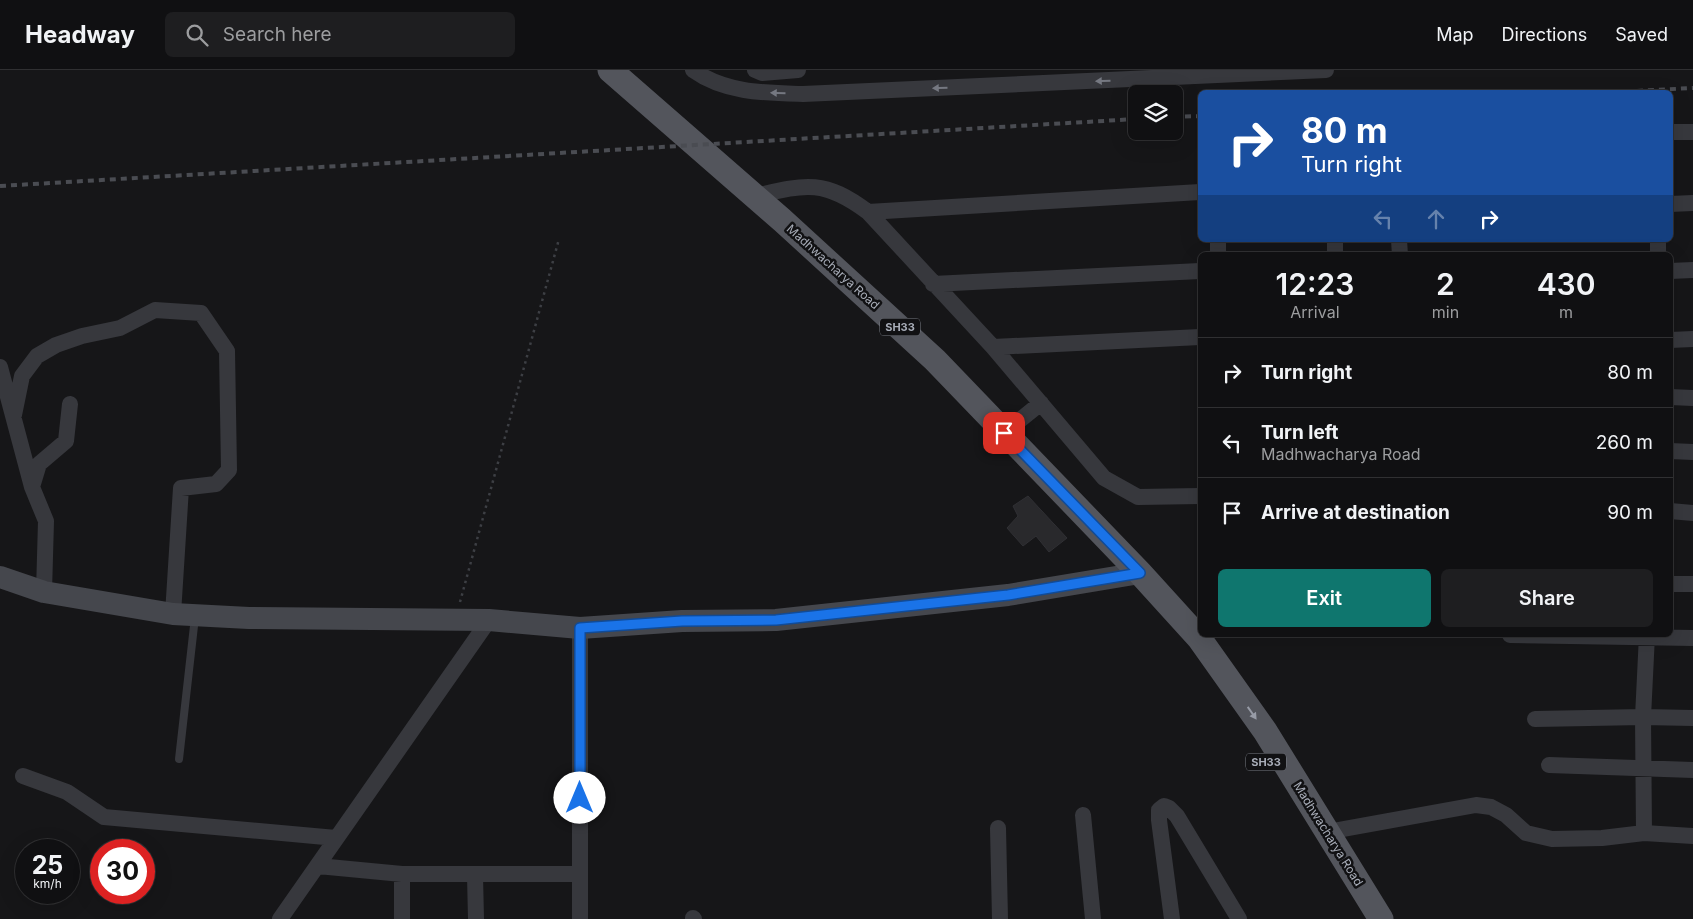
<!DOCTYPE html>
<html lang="en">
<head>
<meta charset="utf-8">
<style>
	body { margin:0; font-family:Inter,sans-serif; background:#1e1e20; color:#f1f3f6; height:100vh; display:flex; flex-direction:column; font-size:19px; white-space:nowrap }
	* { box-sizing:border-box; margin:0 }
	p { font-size:16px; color:#9c9d9f }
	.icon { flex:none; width:28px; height:28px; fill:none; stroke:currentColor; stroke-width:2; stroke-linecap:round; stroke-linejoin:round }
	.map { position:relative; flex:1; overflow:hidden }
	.drawer { position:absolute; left:1198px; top:182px; width:475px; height:385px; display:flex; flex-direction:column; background:#101012; border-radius:8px; box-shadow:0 5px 20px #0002,0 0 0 1px #303032 }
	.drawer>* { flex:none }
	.banner { position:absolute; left:1198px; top:20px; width:475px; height:152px; border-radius:8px; box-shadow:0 5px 20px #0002,0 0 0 1px #303032; background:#1a4fa0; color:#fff; overflow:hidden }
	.tools { position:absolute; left:1128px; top:15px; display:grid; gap:10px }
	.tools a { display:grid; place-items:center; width:55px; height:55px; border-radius:8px; background:#101012; box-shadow:0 5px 20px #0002,0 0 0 1px #303032; font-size:25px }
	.speed { position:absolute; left:15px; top:769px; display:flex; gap:10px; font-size:25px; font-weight:700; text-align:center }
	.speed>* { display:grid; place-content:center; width:65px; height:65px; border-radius:50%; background:#101012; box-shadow:0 5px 20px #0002,0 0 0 1px #303032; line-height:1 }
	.speed small { font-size:12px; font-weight:400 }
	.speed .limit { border:8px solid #d22; background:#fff; color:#111 }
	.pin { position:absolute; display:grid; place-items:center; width:42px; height:42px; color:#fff; margin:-21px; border-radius:10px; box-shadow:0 2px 8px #0006 }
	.me { position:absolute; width:55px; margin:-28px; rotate:0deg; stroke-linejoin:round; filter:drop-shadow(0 0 4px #0008) }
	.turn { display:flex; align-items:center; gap:18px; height:105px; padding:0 20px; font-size:22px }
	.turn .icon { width:65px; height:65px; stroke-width:2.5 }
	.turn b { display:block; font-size:35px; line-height:42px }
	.lanes { display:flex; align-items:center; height:48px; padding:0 20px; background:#0003; justify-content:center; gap:25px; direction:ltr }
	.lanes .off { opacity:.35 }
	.eta { display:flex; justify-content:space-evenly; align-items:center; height:85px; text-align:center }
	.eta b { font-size:30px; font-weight:600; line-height:35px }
	.button { display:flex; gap:10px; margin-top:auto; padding:10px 20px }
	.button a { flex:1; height:58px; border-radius:8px; background:#0f766e; color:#fff; font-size:20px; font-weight:600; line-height:58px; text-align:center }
	.button a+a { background:#1e1e20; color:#f1f3f6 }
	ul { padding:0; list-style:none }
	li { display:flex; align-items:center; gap:15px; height:70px; padding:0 20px; border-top:1px solid #303032 }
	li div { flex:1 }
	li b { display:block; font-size:19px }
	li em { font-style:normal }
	header { display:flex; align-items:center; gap:30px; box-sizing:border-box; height:70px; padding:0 25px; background:#101012; border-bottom:1px solid #303032 }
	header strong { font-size:24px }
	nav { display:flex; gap:28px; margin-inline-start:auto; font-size:18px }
	.search { width:350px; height:45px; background:#1e1e20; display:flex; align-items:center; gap:12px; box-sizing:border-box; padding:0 18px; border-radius:8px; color:#9c9d9f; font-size:19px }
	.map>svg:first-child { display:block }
	.building { fill:#29292c; stroke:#303034 }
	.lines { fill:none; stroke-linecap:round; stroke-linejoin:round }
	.path { stroke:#3d3f44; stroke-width:2.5; stroke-dasharray:2.5 4; stroke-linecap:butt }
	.lane { stroke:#37383d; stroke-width:8 }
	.street { stroke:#37383d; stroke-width:16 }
	.secondary { stroke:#45474d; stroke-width:22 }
	.primary { stroke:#53555c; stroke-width:25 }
	.rail { stroke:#4a4c52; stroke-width:4; stroke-dasharray:6 5; stroke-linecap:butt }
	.oneway { fill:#757881 }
	.oneway2 { fill:#979ba6 }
	.route-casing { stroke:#114b97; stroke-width:12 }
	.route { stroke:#1a73e8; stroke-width:9 }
	.labels { text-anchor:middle; stroke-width:5; stroke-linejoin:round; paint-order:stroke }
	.shield { fill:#111113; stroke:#7b7e86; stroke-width:1 }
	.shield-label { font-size:11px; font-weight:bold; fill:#a8adb8 }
	.street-label { font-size:12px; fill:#a8adb8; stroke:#111113 }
</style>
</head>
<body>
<header>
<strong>Headway</strong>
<div class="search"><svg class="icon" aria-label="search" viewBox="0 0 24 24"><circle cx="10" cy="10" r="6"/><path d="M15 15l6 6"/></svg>Search here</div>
<nav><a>Map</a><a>Directions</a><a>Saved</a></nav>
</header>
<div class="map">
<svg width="1693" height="849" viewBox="0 0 1693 849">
	<rect width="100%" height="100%" fill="#161618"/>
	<!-- building -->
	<path class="building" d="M1028,426L1067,468L1049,482L1036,466L1023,476L1007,458L1018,446L1013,436Z"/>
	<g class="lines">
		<!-- path -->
		<path class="path" d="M460,532L559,169"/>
		<!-- lane -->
		<path class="lane" d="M179,689L195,547"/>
		<!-- street -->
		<path class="street" d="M693,0C725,23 765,23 803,24L1326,0
			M755,0L762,3L798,0
			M1670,62H1693
			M755,126C806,114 824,109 868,142L993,277L1104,408L1138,427L1200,426
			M1670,134L1693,133
			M868,142L1200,122
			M1399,170L1400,185
			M1218,185V170
			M1335,185V170
			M1658,185V170
			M1670,201L1693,200
			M933,214L1200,201
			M1670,270L1693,269
			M993,277L1200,267
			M0,297L32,417L46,451L44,522
			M1670,327L1693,328
			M14,345L22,306L37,286L56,275L82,266L120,258L155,240L201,243L227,281L229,400L216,414L181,418L173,544
			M1004,363L1041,333
			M1670,381L1693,382
			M32,417L39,394L66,371L70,334
			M1670,441L1693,443
			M1670,514H1693
			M580,558V849
			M1510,565L1693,568
			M1535,649L1643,647L1693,648
			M1549,695L1693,700
			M23,706L67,722L104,747L336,768
			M1083,745L1093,849
			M998,758L1000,849
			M1327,762L1476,735L1491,737L1506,745L1526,763L1552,769L1602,768L1644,763L1693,766
			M1644,763L1643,647L1647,565
			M318,796L402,804H580
			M475,805L476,849
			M693,848L694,849
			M280,849L489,550
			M402,849V804
			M1172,849L1159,750V740L1164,736L1169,738L1177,746L1239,849"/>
		<!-- secondary -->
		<path class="secondary" d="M0,507L44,522L173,544L249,548L489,550L580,558L682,551L776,550L1008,525L1140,503"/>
		<!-- primary -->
		<path class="primary" d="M610,0L782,150L935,290L1140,503L1199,568L1265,661L1381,849"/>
		<!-- rail -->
		<path class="rail" d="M1615,22L1693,18
			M1174,47L1200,46
			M0,116L1136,49"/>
	</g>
	<!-- one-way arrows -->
	<defs><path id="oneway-solid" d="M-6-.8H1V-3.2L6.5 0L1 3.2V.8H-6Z" transform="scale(1.25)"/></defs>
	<g class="oneway">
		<use href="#oneway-solid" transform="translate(1103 11) rotate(178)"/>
		<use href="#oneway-solid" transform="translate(940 18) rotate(178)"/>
		<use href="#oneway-solid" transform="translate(778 23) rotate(-179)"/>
	</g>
	<use class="oneway2" href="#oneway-solid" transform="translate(1252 643) rotate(55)"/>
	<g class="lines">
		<!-- route casing -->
		<g class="route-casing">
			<path id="route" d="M580,728V558L682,551L776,550L1008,525L1140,503L1004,363"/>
		</g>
		<!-- route -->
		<use href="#route" class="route"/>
	</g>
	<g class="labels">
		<!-- shield labels -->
		<g class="shield">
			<rect x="880" y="248.5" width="40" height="17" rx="4"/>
			<rect x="1246" y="683.5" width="40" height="17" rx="4"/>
		</g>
		<g class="shield-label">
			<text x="900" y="261">SH33</text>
			<text x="1266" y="696">SH33</text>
		</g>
		<!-- street labels -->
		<g class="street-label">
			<text transform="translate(833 197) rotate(42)" y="4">Madhwacharya Road</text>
			<text transform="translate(1328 764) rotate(58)" y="4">Madhwacharya Road</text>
		</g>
	</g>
</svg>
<div class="tools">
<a><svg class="icon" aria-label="layers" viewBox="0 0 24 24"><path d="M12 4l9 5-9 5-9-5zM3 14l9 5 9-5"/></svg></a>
</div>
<div class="speed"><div>25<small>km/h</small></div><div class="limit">30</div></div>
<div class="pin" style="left:1004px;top:363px;background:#d93025"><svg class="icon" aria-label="arrive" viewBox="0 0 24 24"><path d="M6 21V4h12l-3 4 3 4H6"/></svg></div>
<svg class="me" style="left:580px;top:728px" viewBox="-20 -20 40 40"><circle r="19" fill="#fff"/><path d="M0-13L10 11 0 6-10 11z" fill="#1a73e8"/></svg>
<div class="banner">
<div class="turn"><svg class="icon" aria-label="right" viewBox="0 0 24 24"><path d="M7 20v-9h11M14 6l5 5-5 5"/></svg><div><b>80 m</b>Turn right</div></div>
<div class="lanes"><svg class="icon off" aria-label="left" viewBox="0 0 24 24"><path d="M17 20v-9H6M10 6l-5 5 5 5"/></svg><svg class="icon off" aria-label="ahead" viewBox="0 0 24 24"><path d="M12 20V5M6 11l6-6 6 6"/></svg><svg class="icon" aria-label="right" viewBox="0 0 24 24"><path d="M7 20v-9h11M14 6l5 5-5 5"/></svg></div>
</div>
<section class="drawer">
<div class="eta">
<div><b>12:23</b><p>Arrival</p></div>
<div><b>2</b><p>min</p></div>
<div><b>430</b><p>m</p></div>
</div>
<ul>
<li><svg class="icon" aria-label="right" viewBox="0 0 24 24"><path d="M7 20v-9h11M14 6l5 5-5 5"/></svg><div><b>Turn right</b></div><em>80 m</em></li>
<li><svg class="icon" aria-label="left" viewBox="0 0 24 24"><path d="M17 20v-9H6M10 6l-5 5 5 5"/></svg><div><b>Turn left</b><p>Madhwacharya Road</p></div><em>260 m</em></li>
<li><svg class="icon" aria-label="arrive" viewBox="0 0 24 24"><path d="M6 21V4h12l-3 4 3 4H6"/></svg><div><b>Arrive at destination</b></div><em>90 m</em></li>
</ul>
<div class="button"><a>Exit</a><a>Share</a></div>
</section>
</div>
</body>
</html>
